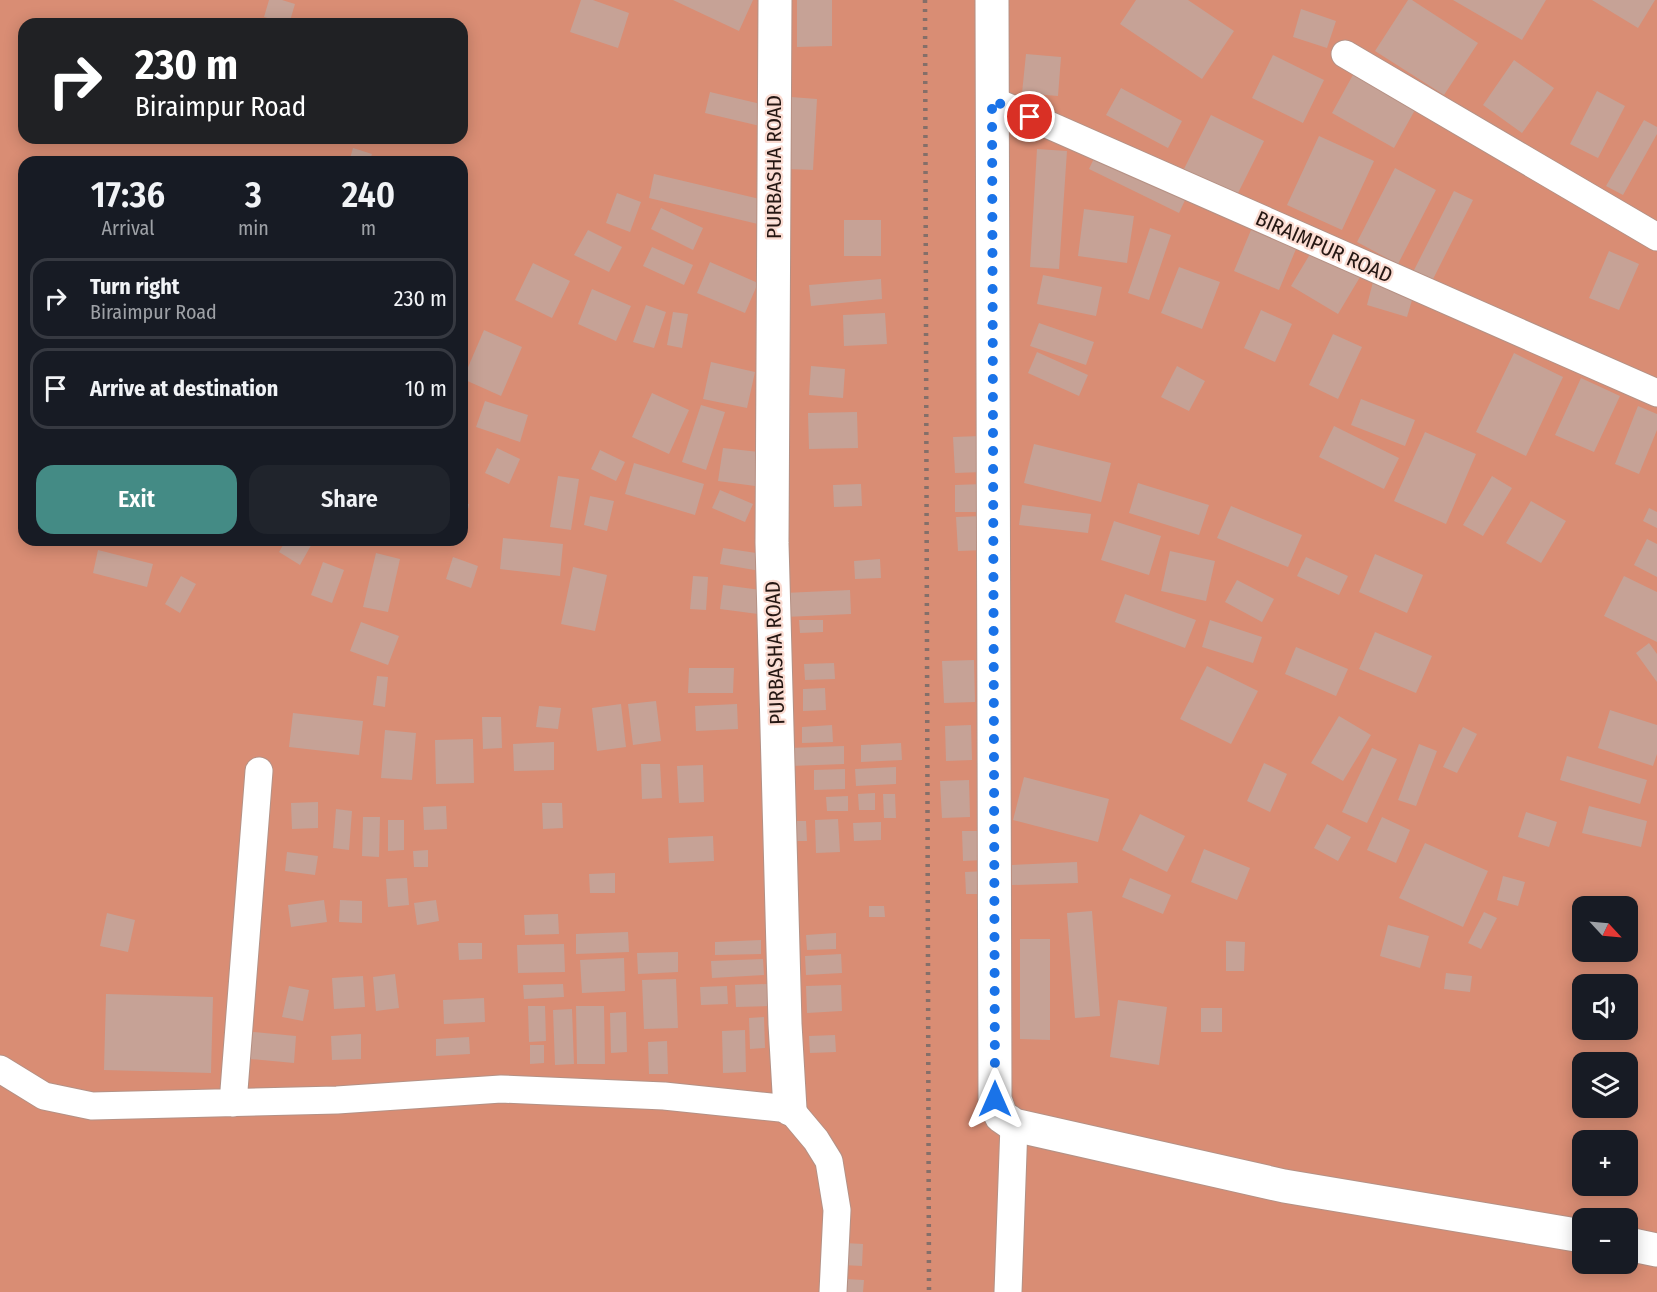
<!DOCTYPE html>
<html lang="en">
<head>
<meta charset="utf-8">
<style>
	body { margin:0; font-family:"Fira Sans Condensed",sans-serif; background:#20242c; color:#f1f3f6; height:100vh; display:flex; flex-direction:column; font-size:22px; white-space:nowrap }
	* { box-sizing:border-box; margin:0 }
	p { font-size:20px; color:#9ea1a6 }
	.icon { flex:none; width:33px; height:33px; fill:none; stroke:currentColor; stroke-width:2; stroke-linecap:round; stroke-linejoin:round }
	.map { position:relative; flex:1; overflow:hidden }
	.sheet { position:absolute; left:18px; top:156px; width:450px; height:390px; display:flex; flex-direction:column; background:#171b24; border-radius:18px; box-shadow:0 3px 15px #0003 }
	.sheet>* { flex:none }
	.guide { position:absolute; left:18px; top:18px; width:450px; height:126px; border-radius:18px; box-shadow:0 3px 15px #0003; background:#202124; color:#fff; overflow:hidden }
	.needle { width:39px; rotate:116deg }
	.tools { position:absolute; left:1572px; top:896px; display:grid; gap:12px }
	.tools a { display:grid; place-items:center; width:66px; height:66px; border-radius:12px; background:#171b24; box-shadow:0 3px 15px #0003; font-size:30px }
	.pin { position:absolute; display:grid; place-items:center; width:51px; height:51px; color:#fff; margin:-26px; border:3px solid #fff; border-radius:50%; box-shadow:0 2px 6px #0007 }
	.me { position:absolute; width:66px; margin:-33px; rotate:0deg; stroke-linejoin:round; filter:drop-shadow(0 0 4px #0008) }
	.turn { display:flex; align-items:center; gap:21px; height:126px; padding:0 18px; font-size:27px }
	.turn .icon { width:78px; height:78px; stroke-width:2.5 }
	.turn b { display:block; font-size:42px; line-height:51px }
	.eta { display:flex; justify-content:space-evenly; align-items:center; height:102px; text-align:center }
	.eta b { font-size:36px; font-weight:600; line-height:42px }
	.cta { display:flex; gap:12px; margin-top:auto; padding:12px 18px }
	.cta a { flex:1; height:69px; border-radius:18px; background:#448b85; color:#fff; font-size:24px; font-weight:600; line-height:69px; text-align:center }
	.cta a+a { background:#20242c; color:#f1f3f6 }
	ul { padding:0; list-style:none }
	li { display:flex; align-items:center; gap:18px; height:81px; margin:0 12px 9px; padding:0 6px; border:3px solid #363941; border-radius:18px }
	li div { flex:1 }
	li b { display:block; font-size:22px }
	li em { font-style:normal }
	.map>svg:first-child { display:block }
	.forest { fill:#d98d74; fill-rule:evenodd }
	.building { fill:#c6a296 }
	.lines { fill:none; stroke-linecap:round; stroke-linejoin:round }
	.street-casing { stroke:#b49185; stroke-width:29 }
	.secondary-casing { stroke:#b49185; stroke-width:35 }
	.street { stroke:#fff; stroke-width:27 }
	.secondary { stroke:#fff; stroke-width:33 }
	.rail { stroke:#856f69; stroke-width:4.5; stroke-dasharray:3 6; stroke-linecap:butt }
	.route { stroke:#1a73e8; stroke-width:10; stroke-dasharray:0 18 }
	.labels { text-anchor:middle; stroke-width:4.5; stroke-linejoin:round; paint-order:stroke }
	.street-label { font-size:21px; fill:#251713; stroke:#fbdcd2 }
</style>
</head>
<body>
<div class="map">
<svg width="1657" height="1292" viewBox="0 0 1657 1292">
	<rect width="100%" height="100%" fill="#fbdcd2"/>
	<!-- forest -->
	<path class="forest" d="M0,0H1657V1292H0ZM24,24H462V138H24ZM24,162H462V540H24ZM1582,906H1628V951H1582ZM1582,984H1628V1029H1582ZM1582,1062H1628V1107H1582ZM1582,1140H1628V1185H1582ZM1582,1218H1628V1263H1582Z"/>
	<!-- building -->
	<path class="building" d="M269,0H282L295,4L289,24L264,17Z
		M581,0H593L629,13L618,48L570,32Z
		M673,0H753L739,31Z
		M797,0H832V46L797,47Z
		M1136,0H1188L1234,31L1202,79L1120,24Z
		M1408,0H1412L1478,43L1444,95L1375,51Z
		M1453,0H1546L1522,40Z
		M1592,0H1655L1638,28Z
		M1301,9L1336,21L1327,48L1293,37Z
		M1026,54L1061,57L1058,96L1022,93Z
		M1273,55L1324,80L1303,123L1252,98Z
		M1514,60L1554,88L1522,133L1483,105Z
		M1354,73L1416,108L1394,148L1332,113Z
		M1121,88L1182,121L1168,148L1106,115Z
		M1597,91L1625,106L1598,158L1570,144Z
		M710,92L765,105L760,126L705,113Z
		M791,97L817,99L813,170L787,169Z
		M1211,115L1264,141L1236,197L1183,171Z
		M1644,120L1657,127V134L1623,195L1606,186Z
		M1319,136L1374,161L1342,230L1287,205Z
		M353,148L372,154L369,162H349Z
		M1037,149L1067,151L1059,269L1030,267Z
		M1097,152L1187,196L1179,213L1089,169Z
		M1395,168L1436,190L1398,264L1357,242Z
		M654,174L768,201L762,225L649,198Z
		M1454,191L1473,200L1429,287L1410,278Z
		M617,193L641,202L630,232L606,223Z
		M661,208L703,228L693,250L651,229Z
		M1084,209L1134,216L1127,263L1078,256Z
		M844,220H881V256H844Z
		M1150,228L1171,235L1149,300L1128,293Z
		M588,230L622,247L609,272L574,255Z
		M1251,230L1296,249L1279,290L1234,271Z
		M1316,244L1363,272L1338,314L1291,286Z
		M652,247L693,265L684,285L643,266Z
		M1609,251L1639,264L1619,310L1589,298Z
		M710,262L758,283L745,313L697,293Z
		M533,263L570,281L552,318L515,300Z
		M1179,267L1220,282L1202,329L1161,313Z
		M1043,275L1102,287L1096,316L1037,304Z
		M1374,278L1415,290L1407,317L1367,305Z
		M881,279L882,299L811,306L809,285Z
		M592,289L631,306L616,341L578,324Z
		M646,305L666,312L654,348L633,342Z
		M1261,310L1292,324L1275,362L1244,348Z
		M673,312L688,314L682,348L667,345Z
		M885,313L887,344L844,346L843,315Z
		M1039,323L1094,342L1086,365L1030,346Z
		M484,330L522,347L501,396L463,379Z
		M1333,334L1362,347L1338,399L1309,385Z
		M1037,352L1088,375L1079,396L1028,373Z
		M1514,353L1563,377L1526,456L1476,432Z
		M711,362L755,372L747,408L703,399Z
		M811,366L845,369L843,398L809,395Z
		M1177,366L1205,381L1189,411L1161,397Z
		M1581,378L1620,396L1594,452L1555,435Z
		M652,393L689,410L669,454L632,437Z
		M1361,399L1415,420L1405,446L1351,425Z
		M485,401L528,415L520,442L476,427Z
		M701,405L725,412L706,470L682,462Z
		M1638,406L1657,414V430L1639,474L1615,464Z
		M857,412L858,448L809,449L808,413Z
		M1334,426L1399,458L1384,489L1319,457Z
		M1425,432L1476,454L1446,524L1394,501Z
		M981,436L983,472L955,473L953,437Z
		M1034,444L1111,463L1101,502L1024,483Z
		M497,448L520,459L509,484L485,473Z
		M723,448L759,452L755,486L718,481Z
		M600,450L625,462L616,481L591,469Z
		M634,463L704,484L695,515L625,494Z
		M558,476L579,479L571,530L550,527Z
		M1492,476L1512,488L1483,536L1463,525Z
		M1138,483L1209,505L1199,535L1129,513Z
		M861,484L862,506L834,507L833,485Z
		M983,484L984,512H955V485Z
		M720,490L753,504L745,522L712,508Z
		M590,496L614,501L607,531L584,525Z
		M1531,501L1566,521L1541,563L1506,543Z
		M462,503L469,504L464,531H462Z
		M1022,505L1091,514L1088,533L1019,525Z
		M1231,506L1302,535L1288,567L1217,538Z
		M1649,508L1657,512V528L1643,521Z
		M984,516L985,550L958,551L956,517Z
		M1114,521L1161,536L1149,575L1101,560Z
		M503,538L563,544L560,576L500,569Z
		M1647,539L1657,544V577L1634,565Z
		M286,540H314L300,565L279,552Z
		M723,548L763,554L760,571L720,564Z
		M98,550L153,564L147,587L93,573Z
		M1170,551L1215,561L1206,601L1161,591Z
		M376,553L400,559L388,612L363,607Z
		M1375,554L1423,575L1407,613L1359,592Z
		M453,557L478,566L471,588L446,579Z
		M1306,557L1348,576L1339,595L1297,576Z
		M880,559L881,578L855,579L854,561Z
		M323,562L344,570L332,603L311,595Z
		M573,567L607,575L595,631L561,624Z
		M181,576L196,584L180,613L165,604Z
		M693,576L708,577L706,610L690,609Z
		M1624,576L1657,592V642L1604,616Z
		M1237,580L1274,599L1262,622L1225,602Z
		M723,585L761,590L758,614L720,609Z
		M850,590L851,614L785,617L784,593Z
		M1125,594L1196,620L1185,648L1115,622Z
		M799,620H823V632L800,633Z
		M1210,620L1262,637L1253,663L1202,647Z
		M361,622L399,636L388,665L350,651Z
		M1375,632L1432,656L1416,693L1359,669Z
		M1649,643L1657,654V682L1636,653Z
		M1296,647L1348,669L1336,696L1285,674Z
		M974,660L975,702L944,703L942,661Z
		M834,663L835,679L805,680L804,664Z
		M1207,666L1258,691L1231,744L1180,719Z
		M689,668H734L733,693H688Z
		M377,676L388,677L385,707L373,705Z
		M825,688L826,710L803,711V689Z
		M656,701L661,741L633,745L628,704Z
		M621,704L626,747L597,751L592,708Z
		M737,704L738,729L696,731L695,706Z
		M539,706L561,708L558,729L536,727Z
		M1610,710L1657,725V754L1653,766L1598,748Z
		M293,713L363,721L359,755L289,747Z
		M1339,716L1371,735L1343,781L1311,763Z
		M482,717H501L502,748L483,749Z
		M832,725L833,742L802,743V727Z
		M971,725L972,760L946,761L945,726Z
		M1463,727L1477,734L1457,773L1443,767Z
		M385,730L416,733L412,780L381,778Z
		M473,739L474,783L436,784L435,740Z
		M554,742V770L514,771L513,744Z
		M901,743L902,760L861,762V745Z
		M1419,744L1437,751L1416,806L1398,800Z
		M844,746V764L790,766L789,748Z
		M1372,748L1397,759L1367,823L1342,812Z
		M1567,756L1647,780L1640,804L1560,780Z
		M1264,763L1287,774L1270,812L1247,801Z
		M641,764H660L662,798L642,799Z
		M703,765L704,802L679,803L677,766Z
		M896,767V784L856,786L855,769Z
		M845,769V789L814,790V770Z
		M1024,777L1109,799L1098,842L1013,820Z
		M969,780L970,817L942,818L940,781Z
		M875,793V810H859L858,794Z
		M883,794H895L896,818H884Z
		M848,796V811H827L826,797Z
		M318,802V828L292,829L291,803Z
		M542,803H562L563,828L543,829Z
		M446,806L447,829L424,830L423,807Z
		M1589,806L1647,821L1641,847L1582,833Z
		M336,809L352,811L349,850L333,848Z
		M1526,812L1557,822L1549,847L1518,837Z
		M1140,814L1185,836L1167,872L1122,850Z
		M363,817H380L379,857L362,856Z
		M1382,817L1410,830L1396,863L1367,850Z
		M838,819L840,852L816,853L815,820Z
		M388,820H404V850L388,851Z
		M787,821H806L807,841H787Z
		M881,822V840L854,841L853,823Z
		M1327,824L1351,837L1338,861L1314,848Z
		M962,831H982L983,860L963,861Z
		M713,836L714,861L669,863L668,838Z
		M1425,843L1488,871L1463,927L1399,898Z
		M1204,849L1250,868L1237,900L1191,882Z
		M428,850V867H414L413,851Z
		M287,852L318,856L315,875L285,871Z
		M1077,862L1078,883L1012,885V865Z
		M986,871V894H966L965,872Z
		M615,873V893H590L589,874Z
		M1503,876L1525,882L1518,906L1497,900Z
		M407,878L409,905L388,907L386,879Z
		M1130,878L1171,895L1163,914L1122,897Z
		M324,900L327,922L291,927L288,905Z
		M340,900L362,901V923L339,922Z
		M436,900L439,921L417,925L414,903Z
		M869,906H884L885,917H869Z
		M1092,911L1100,1016L1075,1018L1067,913Z
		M1484,912L1497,918L1481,949L1468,943Z
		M107,913L135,920L128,952L100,946Z
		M558,914L559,934L525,935L524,915Z
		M1388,925L1429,936L1420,968L1380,956Z
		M628,932L629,952L576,954V934Z
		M836,933V949L807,950L806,935Z
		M1020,939H1050V1040L1020,1039Z
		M761,940V954L715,955V942Z
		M1226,941L1245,942L1244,971H1226Z
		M458,943H482V959L459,960Z
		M564,944L565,972L518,973L517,945Z
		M678,952V972L638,974L637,953Z
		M841,954L842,973L806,975L805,956Z
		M624,958L625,991L582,993L580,960Z
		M763,959L764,975L712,978L711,961Z
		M1446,973L1472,976L1470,992L1444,989Z
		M395,974L399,1008L376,1011L373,977Z
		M363,976L365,1007L334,1009L332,978Z
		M676,979L678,1028L644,1029L642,980Z
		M563,984L564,997L524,999L523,985Z
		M767,984L768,1006L736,1007L735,985Z
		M841,985L842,1011L807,1013L806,986Z
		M289,986L309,990L303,1021L282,1017Z
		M727,986L728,1004L701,1005L700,987Z
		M106,994L213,997L211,1073L104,1070Z
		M484,998L485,1022L444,1024L443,1000Z
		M1118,1000L1167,1007L1159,1065L1110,1057Z
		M528,1006H545L546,1041L529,1042Z
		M576,1006H604L605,1064H577Z
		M1201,1008H1222V1032H1201Z
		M572,1009L574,1064L555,1065L553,1010Z
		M626,1012L627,1052L611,1053L610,1013Z
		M764,1017L765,1048L750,1049L749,1018Z
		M745,1030L746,1072L723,1073L722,1031Z
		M253,1032L296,1036L294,1063L250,1059Z
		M361,1034V1059L332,1060L331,1036Z
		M835,1035L836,1052L810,1053L809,1036Z
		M469,1037L470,1054L436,1056V1039Z
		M667,1041L668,1074H649L648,1042Z
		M530,1045H544V1063L530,1064Z
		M845,1243L863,1244L862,1266L843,1265Z
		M845,1279L864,1280L863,1292H845Z"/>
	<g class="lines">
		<!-- street casing -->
		<g class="street-casing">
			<path id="street" d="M1345,54L1657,237
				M992,100L1657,393
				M0,1069L44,1096L92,1106L337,1100L501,1089L664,1096L790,1109L816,1140L829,1161L837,1210L833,1292
				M233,1103L259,771
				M1008,1292L1014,1125"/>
		</g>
		<!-- secondary casing -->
		<g class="secondary-casing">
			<path id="secondary" d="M775,0L772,543L785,1024L790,1109
				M992,0L995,1099L1001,1116L1014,1125L1284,1186L1582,1236
				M1628,1244L1657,1250"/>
		</g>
		<!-- street -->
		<use href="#street" class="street"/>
		<!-- secondary -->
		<use href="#secondary" class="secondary"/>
		<!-- rail -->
		<path class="rail" d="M925,0L929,1292"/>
	</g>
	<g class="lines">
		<!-- route -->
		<path class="route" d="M995,1099L992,100L1030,117"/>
	</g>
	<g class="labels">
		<!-- street labels -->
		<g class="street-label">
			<text transform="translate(774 167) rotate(-90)" y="7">PURBASHA ROAD</text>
			<text transform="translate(1324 247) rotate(24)" y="7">BIRAIMPUR ROAD</text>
			<text transform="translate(775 653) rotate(-92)" y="7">PURBASHA ROAD</text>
		</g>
	</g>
</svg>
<div class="tools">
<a><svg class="needle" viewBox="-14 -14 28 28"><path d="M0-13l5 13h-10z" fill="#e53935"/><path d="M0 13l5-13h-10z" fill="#9ea1a6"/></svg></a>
<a><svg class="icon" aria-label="sound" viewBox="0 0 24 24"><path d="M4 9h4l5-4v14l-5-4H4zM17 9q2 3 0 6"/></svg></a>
<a><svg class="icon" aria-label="layers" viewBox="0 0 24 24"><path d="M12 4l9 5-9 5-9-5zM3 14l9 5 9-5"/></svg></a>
<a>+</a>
<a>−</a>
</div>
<div class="pin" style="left:1030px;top:117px;background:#d93025"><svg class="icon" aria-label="arrive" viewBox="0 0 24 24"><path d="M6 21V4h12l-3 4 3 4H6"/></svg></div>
<svg class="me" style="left:995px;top:1099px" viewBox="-20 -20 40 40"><path d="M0-17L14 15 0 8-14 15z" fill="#1a73e8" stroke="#fff" stroke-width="4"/></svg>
<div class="guide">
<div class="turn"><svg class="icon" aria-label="right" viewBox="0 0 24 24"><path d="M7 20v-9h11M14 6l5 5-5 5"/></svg><div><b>230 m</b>Biraimpur Road</div></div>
</div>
<section class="sheet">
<div class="eta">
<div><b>17:36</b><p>Arrival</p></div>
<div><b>3</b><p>min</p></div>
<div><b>240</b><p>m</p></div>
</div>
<ul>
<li><svg class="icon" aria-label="right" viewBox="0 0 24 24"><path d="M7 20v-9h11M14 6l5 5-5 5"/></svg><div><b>Turn right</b><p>Biraimpur Road</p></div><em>230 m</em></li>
<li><svg class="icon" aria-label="arrive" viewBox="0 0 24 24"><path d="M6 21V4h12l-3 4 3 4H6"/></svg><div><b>Arrive at destination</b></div><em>10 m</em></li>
</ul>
<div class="cta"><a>Exit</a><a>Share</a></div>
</section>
</div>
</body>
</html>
